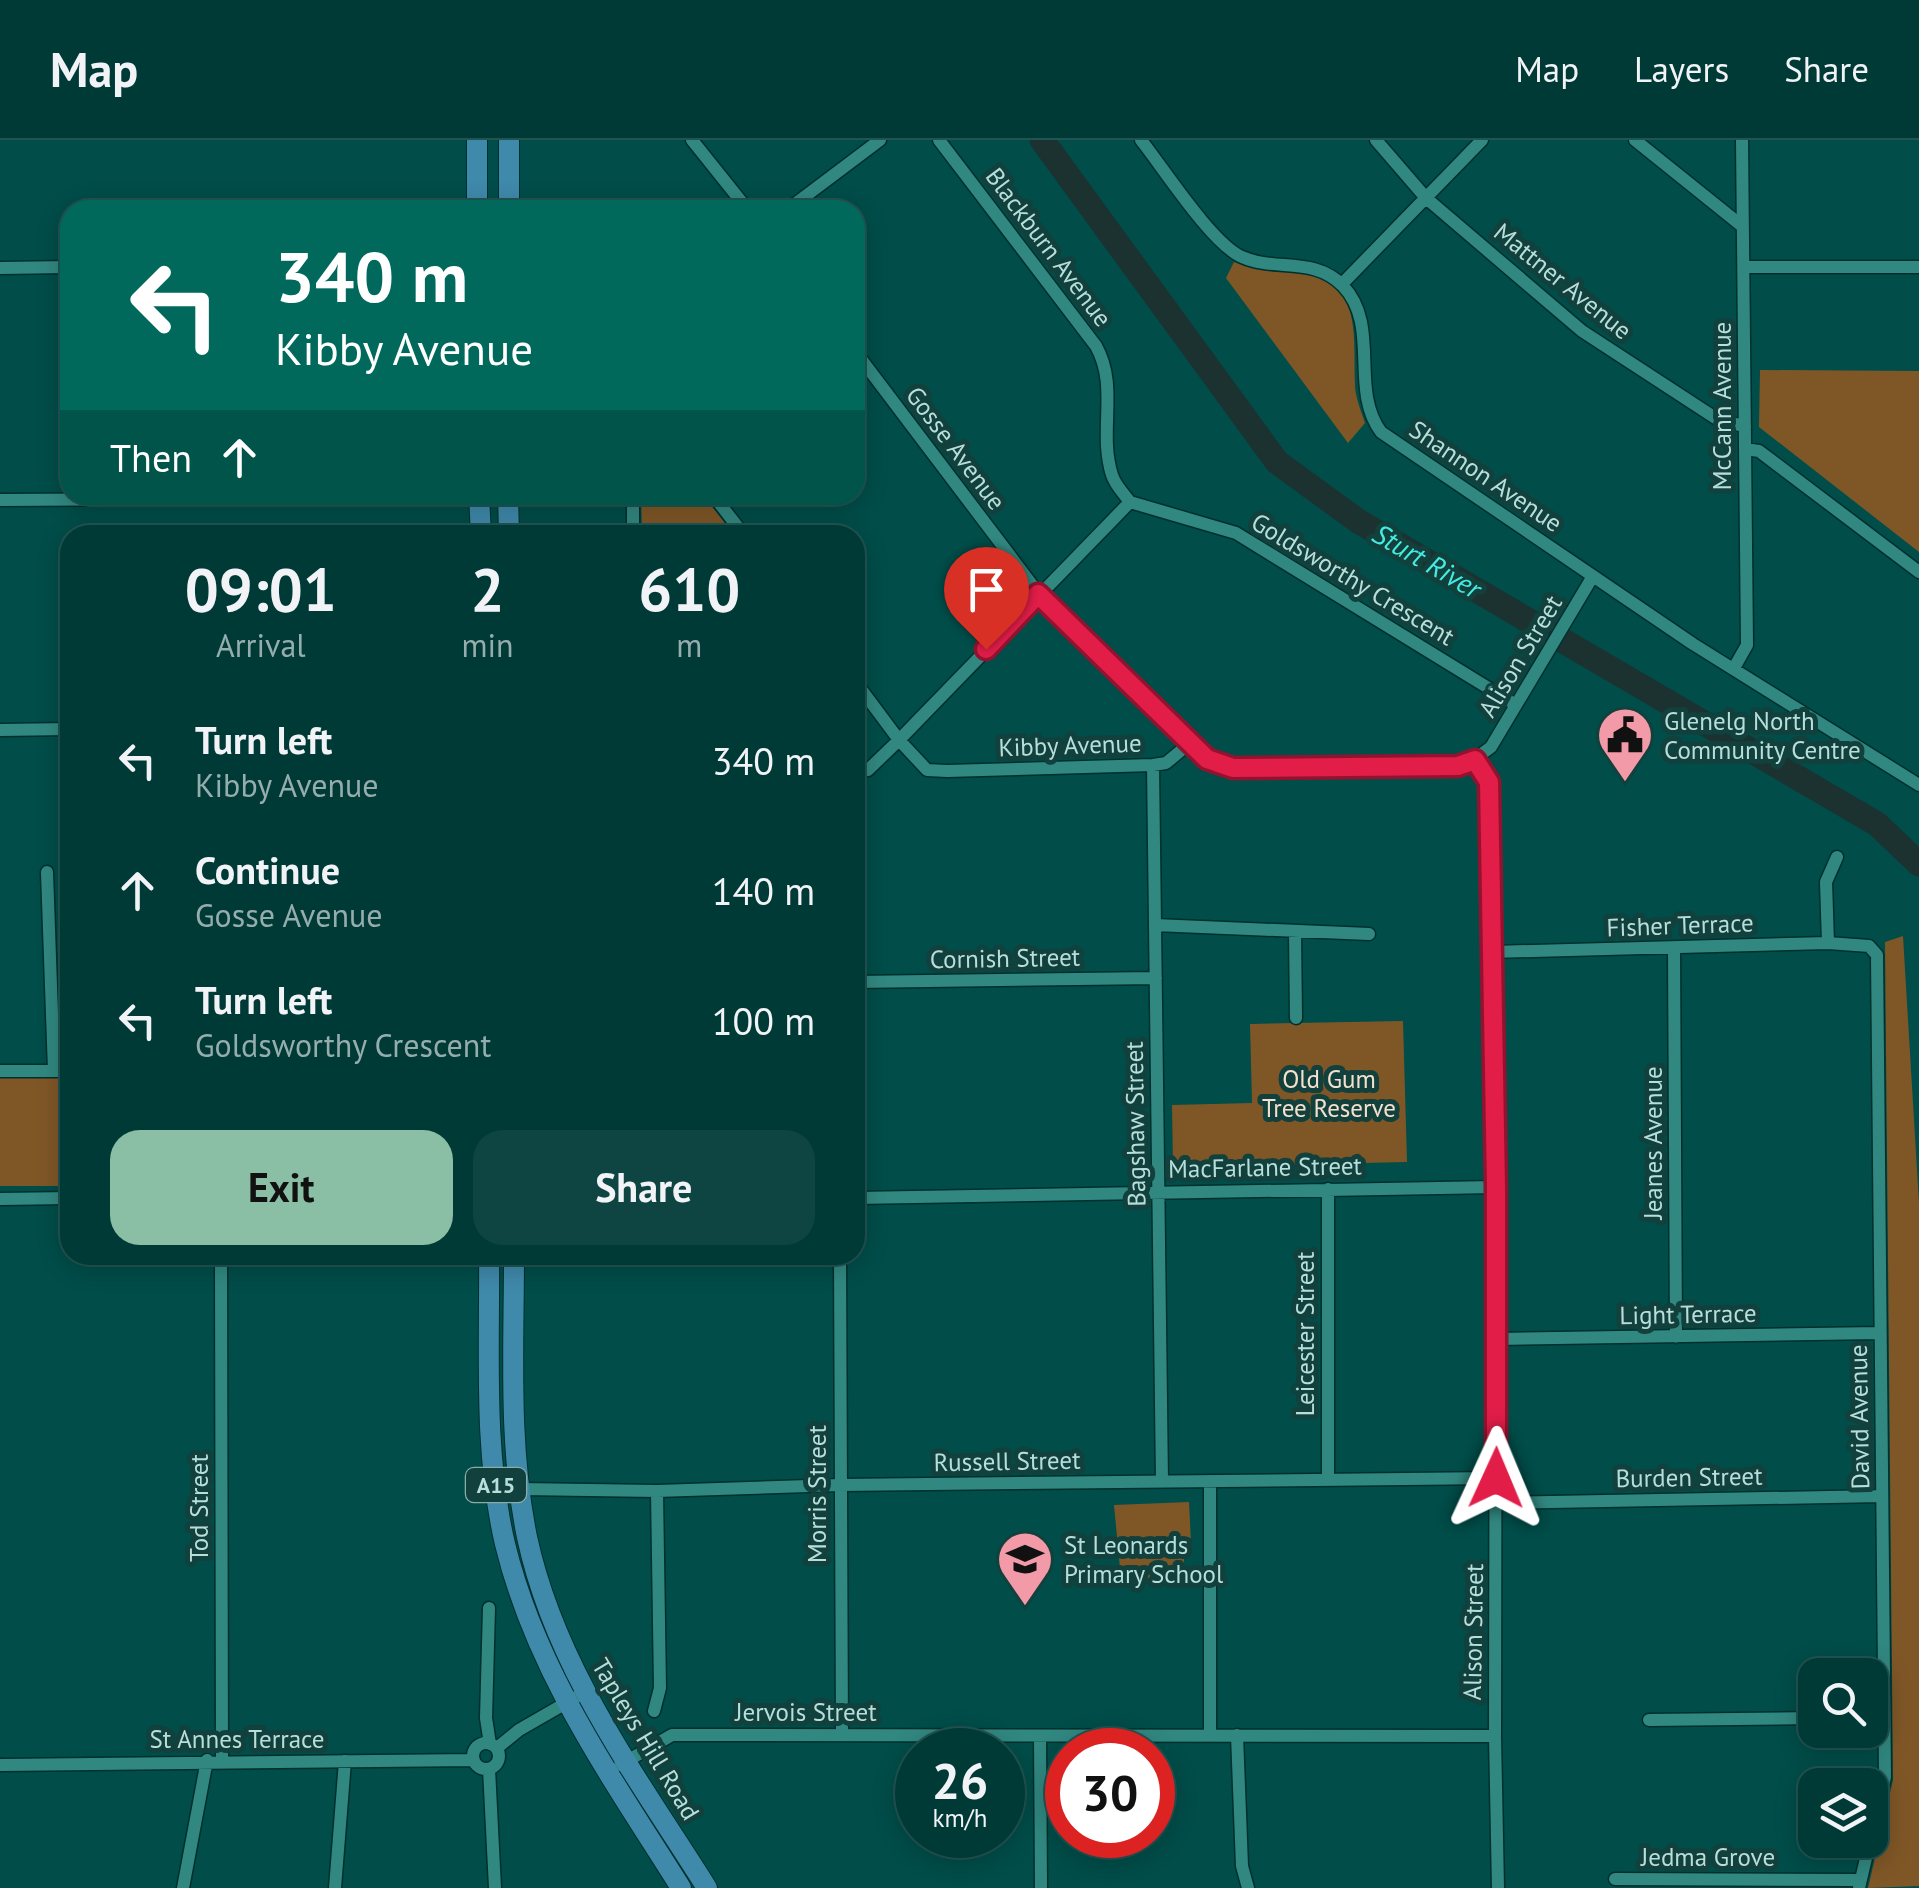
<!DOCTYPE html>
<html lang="en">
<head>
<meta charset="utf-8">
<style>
	body { margin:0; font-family:"PT Sans",sans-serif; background:#0e4542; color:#f1f3f6; height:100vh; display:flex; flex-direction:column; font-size:38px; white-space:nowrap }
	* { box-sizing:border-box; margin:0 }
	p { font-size:32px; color:#95adad }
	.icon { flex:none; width:55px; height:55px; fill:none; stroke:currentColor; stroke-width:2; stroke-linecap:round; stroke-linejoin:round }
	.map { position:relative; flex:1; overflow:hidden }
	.drawer { position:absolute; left:60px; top:385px; width:805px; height:740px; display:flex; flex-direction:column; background:#003a37; border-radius:30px; box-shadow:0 5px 25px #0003,0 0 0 2px #225452 }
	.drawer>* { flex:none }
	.guide { position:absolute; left:60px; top:60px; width:805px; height:305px; border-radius:30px; box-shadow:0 5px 25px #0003,0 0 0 2px #225452; background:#00695c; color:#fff; overflow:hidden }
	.tools { position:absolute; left:1798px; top:1518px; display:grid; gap:20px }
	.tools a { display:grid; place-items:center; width:90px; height:90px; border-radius:20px; background:#003a37; box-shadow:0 5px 25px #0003,0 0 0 2px #225452; font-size:50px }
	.speed { position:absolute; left:895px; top:1588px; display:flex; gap:20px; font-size:50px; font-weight:700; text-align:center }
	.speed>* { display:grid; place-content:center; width:130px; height:130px; border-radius:50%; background:#003a37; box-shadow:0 5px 25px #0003,0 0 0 2px #225452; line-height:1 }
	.speed small { font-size:25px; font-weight:400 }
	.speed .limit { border:15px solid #d22; background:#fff; color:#111 }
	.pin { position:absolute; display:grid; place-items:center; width:85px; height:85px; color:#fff; margin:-102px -42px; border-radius:50% 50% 50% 0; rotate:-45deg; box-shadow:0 0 10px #0007 }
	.pin .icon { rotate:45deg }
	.me { position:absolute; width:110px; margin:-55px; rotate:1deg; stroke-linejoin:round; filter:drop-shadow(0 0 8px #0008) }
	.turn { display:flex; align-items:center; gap:35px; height:210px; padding:0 50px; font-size:45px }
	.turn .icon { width:130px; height:130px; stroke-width:2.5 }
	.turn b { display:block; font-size:70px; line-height:85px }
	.then { display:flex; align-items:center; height:95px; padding:0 50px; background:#0003; gap:20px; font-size:38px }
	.eta { display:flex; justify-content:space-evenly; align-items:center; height:170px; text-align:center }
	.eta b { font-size:60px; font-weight:800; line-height:70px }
	.primary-button { display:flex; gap:20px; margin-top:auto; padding:20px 50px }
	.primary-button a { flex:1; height:115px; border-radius:30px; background:#8abfa5; color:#111; font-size:40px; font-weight:800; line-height:115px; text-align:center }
	.primary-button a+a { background:#0e4542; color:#f1f3f6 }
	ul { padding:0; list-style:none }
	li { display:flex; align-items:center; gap:30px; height:130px; padding:0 50px }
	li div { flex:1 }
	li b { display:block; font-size:38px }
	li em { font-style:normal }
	header { display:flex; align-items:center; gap:60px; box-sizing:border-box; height:140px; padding:0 50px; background:#003a37; border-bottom:2px solid #225452 }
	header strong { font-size:48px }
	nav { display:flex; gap:55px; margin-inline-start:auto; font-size:35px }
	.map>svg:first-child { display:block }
	.green { fill:#7f5727 }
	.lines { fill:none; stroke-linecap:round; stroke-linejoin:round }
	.river { stroke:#1c3230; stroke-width:25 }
	.street-casing { stroke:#00302d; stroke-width:15 }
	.primary-casing { stroke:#00302d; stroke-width:22 }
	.street { stroke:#318881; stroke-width:12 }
	.primary { stroke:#3f89ab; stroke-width:20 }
	.route-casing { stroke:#92132f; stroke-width:25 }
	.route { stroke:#e11d48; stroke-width:18 }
	.labels { text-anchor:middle; stroke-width:10; stroke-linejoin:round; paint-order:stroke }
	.shield { fill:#12403c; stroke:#86afab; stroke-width:2.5 }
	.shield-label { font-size:22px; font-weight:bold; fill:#b7deda }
	.street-label { font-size:25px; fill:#b7deda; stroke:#12403c }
	.poi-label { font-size:25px; fill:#b7deda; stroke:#12403c; text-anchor:start }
	.park-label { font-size:25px; fill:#f4e1cd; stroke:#12403c }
	.water-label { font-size:28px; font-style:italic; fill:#45ebe0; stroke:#12403c }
</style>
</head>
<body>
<header>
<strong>Map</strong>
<nav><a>Map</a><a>Layers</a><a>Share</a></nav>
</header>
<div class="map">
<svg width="1919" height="1748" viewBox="0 0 1919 1748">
	<rect width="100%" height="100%" fill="#004d49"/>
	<!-- green -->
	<path class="green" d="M1234,122C1259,131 1285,128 1311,134C1367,148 1351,211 1356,254C1358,264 1362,274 1365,283L1348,303L1226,138Z
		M1760,230L1919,231V412L1759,287Z
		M641,355H703L734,395H642Z
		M1903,796L1919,1063V1746L1868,1748L1893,1640L1885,802Z
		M1403,881L1407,1022L1173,1027L1172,965L1252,963L1250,884Z
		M0,938H70V1046H0Z
		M1189,1362L1191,1402L1184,1403V1438L1121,1439L1114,1365Z"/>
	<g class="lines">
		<!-- river -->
		<path class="river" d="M1042,0L1277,322L1358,381L1877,684L1919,724"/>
		<!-- street casing -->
		<g class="street-casing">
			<path id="street" d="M692,0L748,70
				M939,0L1096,206C1119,247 1098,291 1112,335C1115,345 1124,354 1130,362
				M1141,0C1164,29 1212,104 1242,117C1276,132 1314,116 1343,146C1381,186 1349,249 1381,292L1693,504L1919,645
				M1376,0L1426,58L1582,191L1720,281L1745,286
				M1635,0L1742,86
				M787,70L880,0
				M1744,127H1919
				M0,128L70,127
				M1342,144L1482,0
				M855,211L1039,454L1190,603
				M1745,309L1759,311L1919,432
				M633,355V395
				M713,355L744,395
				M0,360L508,357
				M1130,362L1236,393L1516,565
				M1734,528L1747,505L1742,0
				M855,541L899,600L1130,362
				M0,590L70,589
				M1475,619L1489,642L1496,1047L1495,1596L1498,1748
				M1153,625L1162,1342
				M855,631L868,630L899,600L927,630L947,631L1153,625L1166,623L1190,603L1207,619L1233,628L1458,626L1475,619L1491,607L1593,436
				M47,732L54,931
				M1155,785L1369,794
				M1295,792L1296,878
				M1828,803L1826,742L1837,717
				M1674,809L1676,1197
				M1493,812L1828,803L1869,806L1877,815L1885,1637L1859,1748
				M855,842L1156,838
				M0,931H70
				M1328,1049V1340
				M855,1058L1496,1047
				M0,1059L70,1058
				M221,1115L222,1620
				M840,1115L842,1593
				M1497,1199L1880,1193
				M520,1349L657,1351L839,1345L1495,1338
				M1497,1363L1882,1356
				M489,1468L486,1578L490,1604
				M654,1571L660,1548L657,1351
				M1649,1580L1815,1578
				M1210,1595V1341
				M1237,1595L1242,1726L1248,1748
				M1040,1596L1041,1748
				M473 1616a13 13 0 1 1 26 0a13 13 0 1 1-26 0Z
				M497,1608L519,1590L585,1552
				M0,1625L474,1620
				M620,1625L672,1595L1495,1596
				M489,1629L495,1748
				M1615,1739L1861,1740
				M183,1748L207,1620
				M335,1748L345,1621"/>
		</g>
		<!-- primary casing -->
		<g class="primary-casing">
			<path id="primary" d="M477,0V70
				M509,0V70
				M479,355L481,395
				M508,355L509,395
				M489,1115C490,1210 483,1310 505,1404C536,1532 612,1638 681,1748
				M514,1115C514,1209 508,1304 527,1397C555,1528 637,1637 707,1748"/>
		</g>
		<!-- street -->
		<use href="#street" class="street"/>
		<!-- primary -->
		<use href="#primary" class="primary"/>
	</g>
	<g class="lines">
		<!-- route casing -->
		<g class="route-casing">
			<path id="route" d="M986,509L1038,454L1207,619L1233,628L1458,626L1475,620L1489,642L1496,1047V1338"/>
		</g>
		<!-- route -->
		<use href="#route" class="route"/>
	</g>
	<!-- icons -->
	<defs>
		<g id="civic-pin" transform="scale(2.875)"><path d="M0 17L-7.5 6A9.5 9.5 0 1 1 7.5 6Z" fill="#f39aa9" stroke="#12403c"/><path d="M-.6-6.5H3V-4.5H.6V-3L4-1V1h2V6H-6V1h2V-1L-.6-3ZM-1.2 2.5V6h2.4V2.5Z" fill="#111"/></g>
		<g id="school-pin" transform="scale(2.875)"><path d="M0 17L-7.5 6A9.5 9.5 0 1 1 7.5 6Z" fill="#f39aa9" stroke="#12403c"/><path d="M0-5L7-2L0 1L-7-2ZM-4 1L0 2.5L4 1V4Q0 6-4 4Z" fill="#111"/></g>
	</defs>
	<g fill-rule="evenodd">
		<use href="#civic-pin" x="1625" y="595"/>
		<use href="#school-pin" x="1025" y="1419"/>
	</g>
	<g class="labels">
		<!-- shield labels -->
		<rect class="shield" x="466" y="1328" width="60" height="34" rx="8"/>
		<g class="shield-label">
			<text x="496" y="1353">A15</text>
		</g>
		<!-- street labels -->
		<g class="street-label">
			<text transform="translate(1049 107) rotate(53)" y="9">Blackburn Avenue</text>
			<text transform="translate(1563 141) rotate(39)" y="9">Mattner Avenue</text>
			<text transform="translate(1722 266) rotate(-90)" y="9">McCann Avenue</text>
			<text transform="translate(956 308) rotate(53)" y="9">Gosse Avenue</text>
			<text transform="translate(1486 336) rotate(34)" y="9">Shannon Avenue</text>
			<text transform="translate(1353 439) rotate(31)" y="9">Goldsworthy Crescent</text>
			<text transform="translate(1520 516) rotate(-59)" y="9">Alison Street</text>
			<text transform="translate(1070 605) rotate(-2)" y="9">Kibby Avenue</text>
			<text transform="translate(1680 785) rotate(-2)" y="9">Fisher Terrace</text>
			<text transform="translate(1005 818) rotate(-1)" y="9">Cornish Street</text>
			<text transform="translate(1135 984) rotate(-91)" y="9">Bagshaw Street</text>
			<text transform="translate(1653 1003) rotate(-90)" y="9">Jeanes Avenue</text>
			<text transform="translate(1265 1027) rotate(-1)" y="9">MacFarlane Street</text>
			<text transform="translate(1688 1174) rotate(-1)" y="9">Light Terrace</text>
			<text transform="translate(1305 1194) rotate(-90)" y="9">Leicester Street</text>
			<text transform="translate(1859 1277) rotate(-91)" y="9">David Avenue</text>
			<text transform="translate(1007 1321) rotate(-1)" y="9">Russell Street</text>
			<text transform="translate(1689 1337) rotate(-1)" y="9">Burden Street</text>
			<text transform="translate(817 1354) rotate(-90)" y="9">Morris Street</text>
			<text transform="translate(199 1368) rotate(-90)" y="9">Tod Street</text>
			<text transform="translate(1473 1492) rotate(-89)" y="9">Alison Street</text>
			<text x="806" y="1581">Jervois Street</text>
			<text x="237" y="1608">St Annes Terrace</text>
			<text transform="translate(646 1599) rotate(59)" y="9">Tapleys Hill Road</text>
			<text x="1708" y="1726">Jedma Grove</text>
		</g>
		<!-- poi labels -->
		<g class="poi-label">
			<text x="1664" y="590">Glenelg North<tspan x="1664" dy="29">Community Centre</tspan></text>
			<text x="1064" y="1414">St Leonards<tspan x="1064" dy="29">Primary School</tspan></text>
		</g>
		<!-- park labels -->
		<g class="park-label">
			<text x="1329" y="948">Old Gum<tspan x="1329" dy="29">Tree Reserve</tspan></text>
		</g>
		<!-- water labels -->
		<g class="water-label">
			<text transform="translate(1427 421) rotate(30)" y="10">Sturt River</text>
		</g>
	</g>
</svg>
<div class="tools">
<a><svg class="icon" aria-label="search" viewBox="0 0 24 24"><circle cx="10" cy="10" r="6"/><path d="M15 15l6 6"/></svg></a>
<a><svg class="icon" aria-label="layers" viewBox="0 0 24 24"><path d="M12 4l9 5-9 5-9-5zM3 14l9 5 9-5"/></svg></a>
</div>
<div class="speed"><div>26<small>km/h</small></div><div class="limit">30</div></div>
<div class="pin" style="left:986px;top:509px;background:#d93025"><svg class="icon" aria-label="arrive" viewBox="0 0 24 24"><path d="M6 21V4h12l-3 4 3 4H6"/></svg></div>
<svg class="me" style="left:1496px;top:1338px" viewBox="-20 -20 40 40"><path d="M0-17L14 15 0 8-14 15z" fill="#e11d48" stroke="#fff" stroke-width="4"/></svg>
<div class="guide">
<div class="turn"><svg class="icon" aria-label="left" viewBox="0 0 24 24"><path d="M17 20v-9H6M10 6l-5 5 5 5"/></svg><div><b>340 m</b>Kibby Avenue</div></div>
<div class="then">Then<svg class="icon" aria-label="ahead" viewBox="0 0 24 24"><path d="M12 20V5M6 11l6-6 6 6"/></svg></div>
</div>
<section class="drawer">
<div class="eta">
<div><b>09:01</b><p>Arrival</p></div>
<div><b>2</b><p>min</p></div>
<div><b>610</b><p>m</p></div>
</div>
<ul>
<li><svg class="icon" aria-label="left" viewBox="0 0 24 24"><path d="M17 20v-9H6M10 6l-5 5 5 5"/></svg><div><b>Turn left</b><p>Kibby Avenue</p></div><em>340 m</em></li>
<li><svg class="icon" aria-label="ahead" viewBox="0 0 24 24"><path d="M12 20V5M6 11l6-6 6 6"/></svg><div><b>Continue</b><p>Gosse Avenue</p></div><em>140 m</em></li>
<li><svg class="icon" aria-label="left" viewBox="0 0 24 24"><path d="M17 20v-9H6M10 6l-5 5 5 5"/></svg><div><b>Turn left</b><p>Goldsworthy Crescent</p></div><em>100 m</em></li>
</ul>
<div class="primary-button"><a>Exit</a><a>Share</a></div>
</section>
</div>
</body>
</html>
